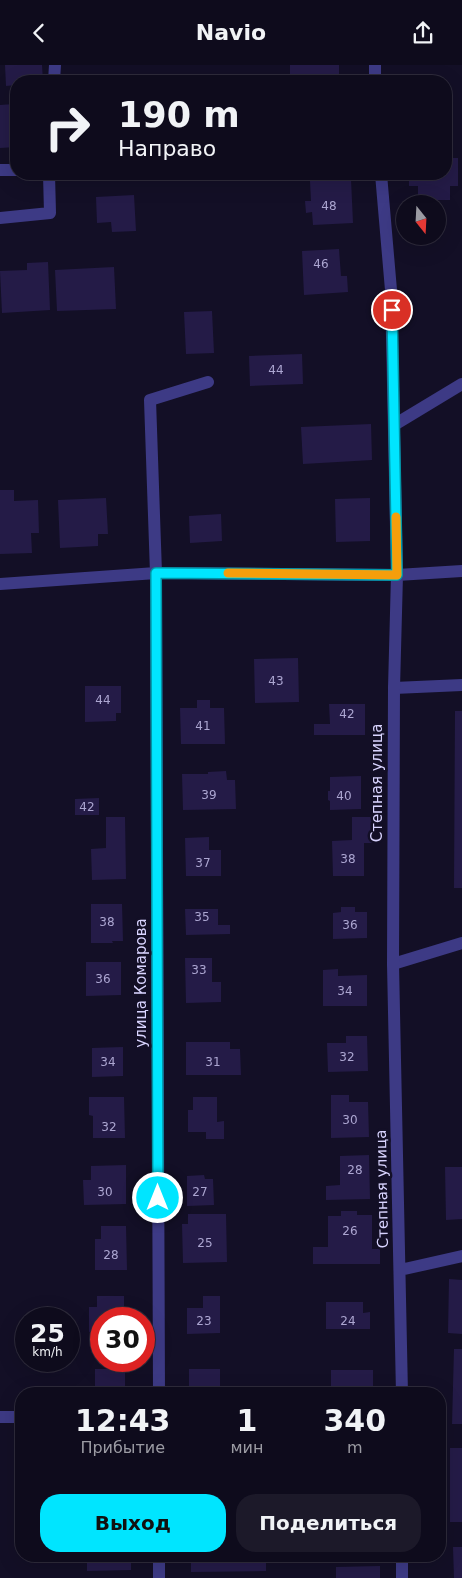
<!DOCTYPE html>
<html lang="ru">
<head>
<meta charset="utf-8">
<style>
	body { margin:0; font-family:"DejaVu Sans",sans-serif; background:#1c1929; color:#f1f3f6; height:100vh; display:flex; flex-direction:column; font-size:19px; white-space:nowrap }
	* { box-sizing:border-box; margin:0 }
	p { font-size:16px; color:#9b9ba3 }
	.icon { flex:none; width:28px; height:28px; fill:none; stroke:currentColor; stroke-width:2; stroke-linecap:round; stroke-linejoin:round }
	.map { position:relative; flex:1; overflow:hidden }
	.drawer { position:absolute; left:15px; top:1322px; width:431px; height:175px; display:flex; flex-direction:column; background:#0e0b1c; border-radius:20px; box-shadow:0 5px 20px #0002,0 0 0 1px #2e2b3b }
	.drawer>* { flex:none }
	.banner { position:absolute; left:10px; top:10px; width:442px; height:105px; border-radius:20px; box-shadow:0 5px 20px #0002,0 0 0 1px #2e2b3b; background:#0e0b1c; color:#f1f3f6; overflow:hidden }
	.needle { width:32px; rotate:162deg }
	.controls { position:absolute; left:396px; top:130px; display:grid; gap:10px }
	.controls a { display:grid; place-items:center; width:50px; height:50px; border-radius:50%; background:#0e0b1c; box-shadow:0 5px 20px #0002,0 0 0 1px #2e2b3b; font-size:25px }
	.speed { position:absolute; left:15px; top:1242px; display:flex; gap:10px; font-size:25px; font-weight:700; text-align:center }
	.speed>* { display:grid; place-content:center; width:65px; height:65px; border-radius:50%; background:#0e0b1c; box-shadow:0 5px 20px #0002,0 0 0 1px #2e2b3b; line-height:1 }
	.speed small { font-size:12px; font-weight:400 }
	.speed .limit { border:8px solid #d22; background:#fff; color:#111 }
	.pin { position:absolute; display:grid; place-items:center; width:42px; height:42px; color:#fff; margin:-21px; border:2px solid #fff; border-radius:50%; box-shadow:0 1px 5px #0007 }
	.me { position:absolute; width:55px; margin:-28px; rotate:0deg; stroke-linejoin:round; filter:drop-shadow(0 0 4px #0008) }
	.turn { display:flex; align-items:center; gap:18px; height:105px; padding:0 25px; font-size:22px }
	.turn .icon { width:65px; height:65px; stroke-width:2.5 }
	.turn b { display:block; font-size:35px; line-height:42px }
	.eta { display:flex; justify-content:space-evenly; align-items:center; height:85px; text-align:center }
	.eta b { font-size:30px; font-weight:800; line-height:35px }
	.primary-button { display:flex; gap:10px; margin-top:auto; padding:10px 25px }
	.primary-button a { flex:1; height:58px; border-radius:20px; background:#00e5ff; color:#111; font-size:20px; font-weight:800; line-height:58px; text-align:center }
	.primary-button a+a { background:#1c1929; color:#f1f3f6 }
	header { display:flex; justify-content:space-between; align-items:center; height:65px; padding:0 25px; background:#0e0b1c; font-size:22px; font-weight:800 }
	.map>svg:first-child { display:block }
	.building { fill:#241b47 }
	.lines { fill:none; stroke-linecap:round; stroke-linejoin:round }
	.service { stroke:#3d3a85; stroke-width:12 }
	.minor { stroke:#3d3a85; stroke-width:12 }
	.route-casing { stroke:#0095a6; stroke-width:12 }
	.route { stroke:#00e5ff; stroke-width:9 }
	.slow { stroke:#f59e0b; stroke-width:9 }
	.labels { text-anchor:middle; stroke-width:5; stroke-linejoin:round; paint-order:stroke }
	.number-label { font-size:12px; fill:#aca6d1 }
	.street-label { font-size:15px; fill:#d9d4ff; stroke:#130f26 }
</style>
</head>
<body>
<header><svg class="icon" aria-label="back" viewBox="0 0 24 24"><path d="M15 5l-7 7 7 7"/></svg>Navio<svg class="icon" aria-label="share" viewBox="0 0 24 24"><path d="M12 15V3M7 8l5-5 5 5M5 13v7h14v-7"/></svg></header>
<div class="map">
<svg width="462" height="1513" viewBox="0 0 462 1513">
	<rect width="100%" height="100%" fill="#130f26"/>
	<!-- building -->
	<path class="building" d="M5,0H42L43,16H16V20L6,21Z
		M290,0H339V16H290Z
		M135,10L136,16H97V12Z
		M14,39V44H16V82L0,83V40Z
		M446,93H458V121H450V135H418V121H409V109H446Z
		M351,114L353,158L313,160L312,147L306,148L305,136H311L310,116Z
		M134,130L136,166L112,167L111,157L97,158L96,132Z
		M339,184L341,211H347L348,227L304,230L302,186Z
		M48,197L50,245L2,248L0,206L27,205V198Z
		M114,202L116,244L57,246L55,205Z
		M212,246L214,288L186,289L184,247Z
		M302,289L303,319L250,321L249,291Z
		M371,359L372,395L303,399L301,362Z
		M0,425H14V436L38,435L39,468H31L32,488L0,489Z
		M106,433L108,469H98V481L60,483L58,435Z
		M370,433V476L336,477L335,434Z
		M221,449L222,476L190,478L189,451Z
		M298,593L299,637L255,638L254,594Z
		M85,621H121V648H116V656L85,657Z
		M197,635H210V643H224L225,679H181L180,643H197Z
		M329,639H365V670H314V659H330Z
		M455,646H462V823H454Z
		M226,706L227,715H235L236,744L183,745L182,709H208V707Z
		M361,711V744L330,745V736L328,735V726H330V712Z
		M99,733V750H75V734Z
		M106,752H125L126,814L92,815L91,784L106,783Z
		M352,752H372V778H364V811H333L332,776L352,775Z
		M209,772V785H221V811H186L185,773Z
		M91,839H122L123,876H112L113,878H91Z
		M341,842H355V847H367V873L333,874V848L341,847Z
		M185,844H218V860H230V869L186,870Z
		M185,893H212V917H221V937L186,938Z
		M86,897H121V930L86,931Z
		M338,904V911L367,910V941H323V905Z
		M346,971H367L368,1006L328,1007L327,978H346Z
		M186,977H230V984H240L241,1010H186Z
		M123,982V1011L92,1012V983Z
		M331,1030H349V1037H368L369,1072L331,1073Z
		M89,1032H124L125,1073H93V1051L89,1050Z
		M193,1032H217V1057L224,1056V1074H206V1067H188V1045H193Z
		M369,1090L370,1134L326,1135V1121L340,1120V1091Z
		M126,1100V1139L84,1140L83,1115H91V1101Z
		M445,1102H462V1154L446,1155Z
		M204,1110L205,1114H213L214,1140L187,1141V1111Z
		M341,1146H357V1150H372V1184H380V1199H313V1182H328V1151H341Z
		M188,1149H226L227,1197L183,1198L182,1159H188Z
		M101,1161H126L127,1205H95V1174H101Z
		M449,1214L462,1215V1269L448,1268Z
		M97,1231H124V1254H101V1266L89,1267V1242H97Z
		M203,1231H220V1268L187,1269V1243H203Z
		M326,1237H363V1248L370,1247V1264H326Z
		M454,1284H462V1359H452Z
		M95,1304H125V1329H95Z
		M189,1304H220V1329H189Z
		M331,1305H373V1329H331Z
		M450,1383H462V1457H450Z
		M453,1482H462V1513H454Z
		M87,1491H131V1505L87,1506Z
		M191,1491H257V1496H266V1506L191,1507Z
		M380,1501V1513H336V1502Z"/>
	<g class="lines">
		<!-- service -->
		<path class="service" d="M394,623L462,620
			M393,899L462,878"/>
		<!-- minor -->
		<path class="minor" d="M375,0V16
			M54,16L55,0
			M0,105H16
			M381,109L391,225L397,510L394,623L393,899L402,1329
			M0,153L50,148L49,109
			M394,360L462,319
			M0,519L156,508L397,510L462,506
			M400,1205L462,1191
			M159,1329L156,508L150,335L208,317
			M0,1352H21
			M159,1491V1513
			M402,1513V1491"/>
	</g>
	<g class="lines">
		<!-- route casing -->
		<g class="route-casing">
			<path id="route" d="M158,1133L156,508L397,510L392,245"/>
		</g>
		<!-- route -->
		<use href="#route" class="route"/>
		<!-- slow -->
		<path class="slow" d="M228,508L397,510L396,452"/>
	</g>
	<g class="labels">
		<!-- number labels -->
		<g class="number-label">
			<text x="329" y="145">48</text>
			<text x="321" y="203">46</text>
			<text x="276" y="309">44</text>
			<text x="276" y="620">43</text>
			<text x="103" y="639">44</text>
			<text x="347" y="653">42</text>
			<text x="203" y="665">41</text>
			<text x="209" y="734">39</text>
			<text x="344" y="735">40</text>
			<text x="87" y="746">42</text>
			<text x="348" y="798">38</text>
			<text x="203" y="802">37</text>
			<text x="202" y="856">35</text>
			<text x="107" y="861">38</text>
			<text x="350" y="864">36</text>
			<text x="199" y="909">33</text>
			<text x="103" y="918">36</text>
			<text x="345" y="930">34</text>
			<text x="347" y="996">32</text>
			<text x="108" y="1001">34</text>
			<text x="213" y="1001">31</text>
			<text x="350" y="1059">30</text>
			<text x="109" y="1066">32</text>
			<text x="355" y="1109">28</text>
			<text x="105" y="1131">30</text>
			<text x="200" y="1131">27</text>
			<text x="350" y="1170">26</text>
			<text x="205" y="1182">25</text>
			<text x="111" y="1194">28</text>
			<text x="204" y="1260">23</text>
			<text x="348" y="1260">24</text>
		</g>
		<!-- street labels -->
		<g class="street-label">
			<text transform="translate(377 718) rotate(-90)" y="5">Степная улица</text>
			<text transform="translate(141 918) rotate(-90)" y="5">улица Комарова</text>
			<text transform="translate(382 1124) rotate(-91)" y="5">Степная улица</text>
		</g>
	</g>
</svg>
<div class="controls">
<a><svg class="needle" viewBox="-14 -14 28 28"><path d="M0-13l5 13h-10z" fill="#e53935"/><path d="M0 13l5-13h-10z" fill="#9b9ba3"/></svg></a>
</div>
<div class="speed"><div>25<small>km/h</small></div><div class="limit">30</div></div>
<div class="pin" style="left:392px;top:245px;background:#d93025"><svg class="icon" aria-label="arrive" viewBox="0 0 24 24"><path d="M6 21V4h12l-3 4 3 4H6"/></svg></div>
<svg class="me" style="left:158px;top:1133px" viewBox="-20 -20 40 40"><circle r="17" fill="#00e5ff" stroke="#fff" stroke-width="3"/><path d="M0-11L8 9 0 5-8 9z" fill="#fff"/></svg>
<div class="banner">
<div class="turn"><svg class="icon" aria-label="right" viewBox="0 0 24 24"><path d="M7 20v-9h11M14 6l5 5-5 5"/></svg><div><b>190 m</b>Направо</div></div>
</div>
<section class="drawer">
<div class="eta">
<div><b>12:43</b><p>Прибытие</p></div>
<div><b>1</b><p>мин</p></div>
<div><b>340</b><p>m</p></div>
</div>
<div class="primary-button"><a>Выход</a><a>Поделиться</a></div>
</section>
</div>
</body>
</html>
